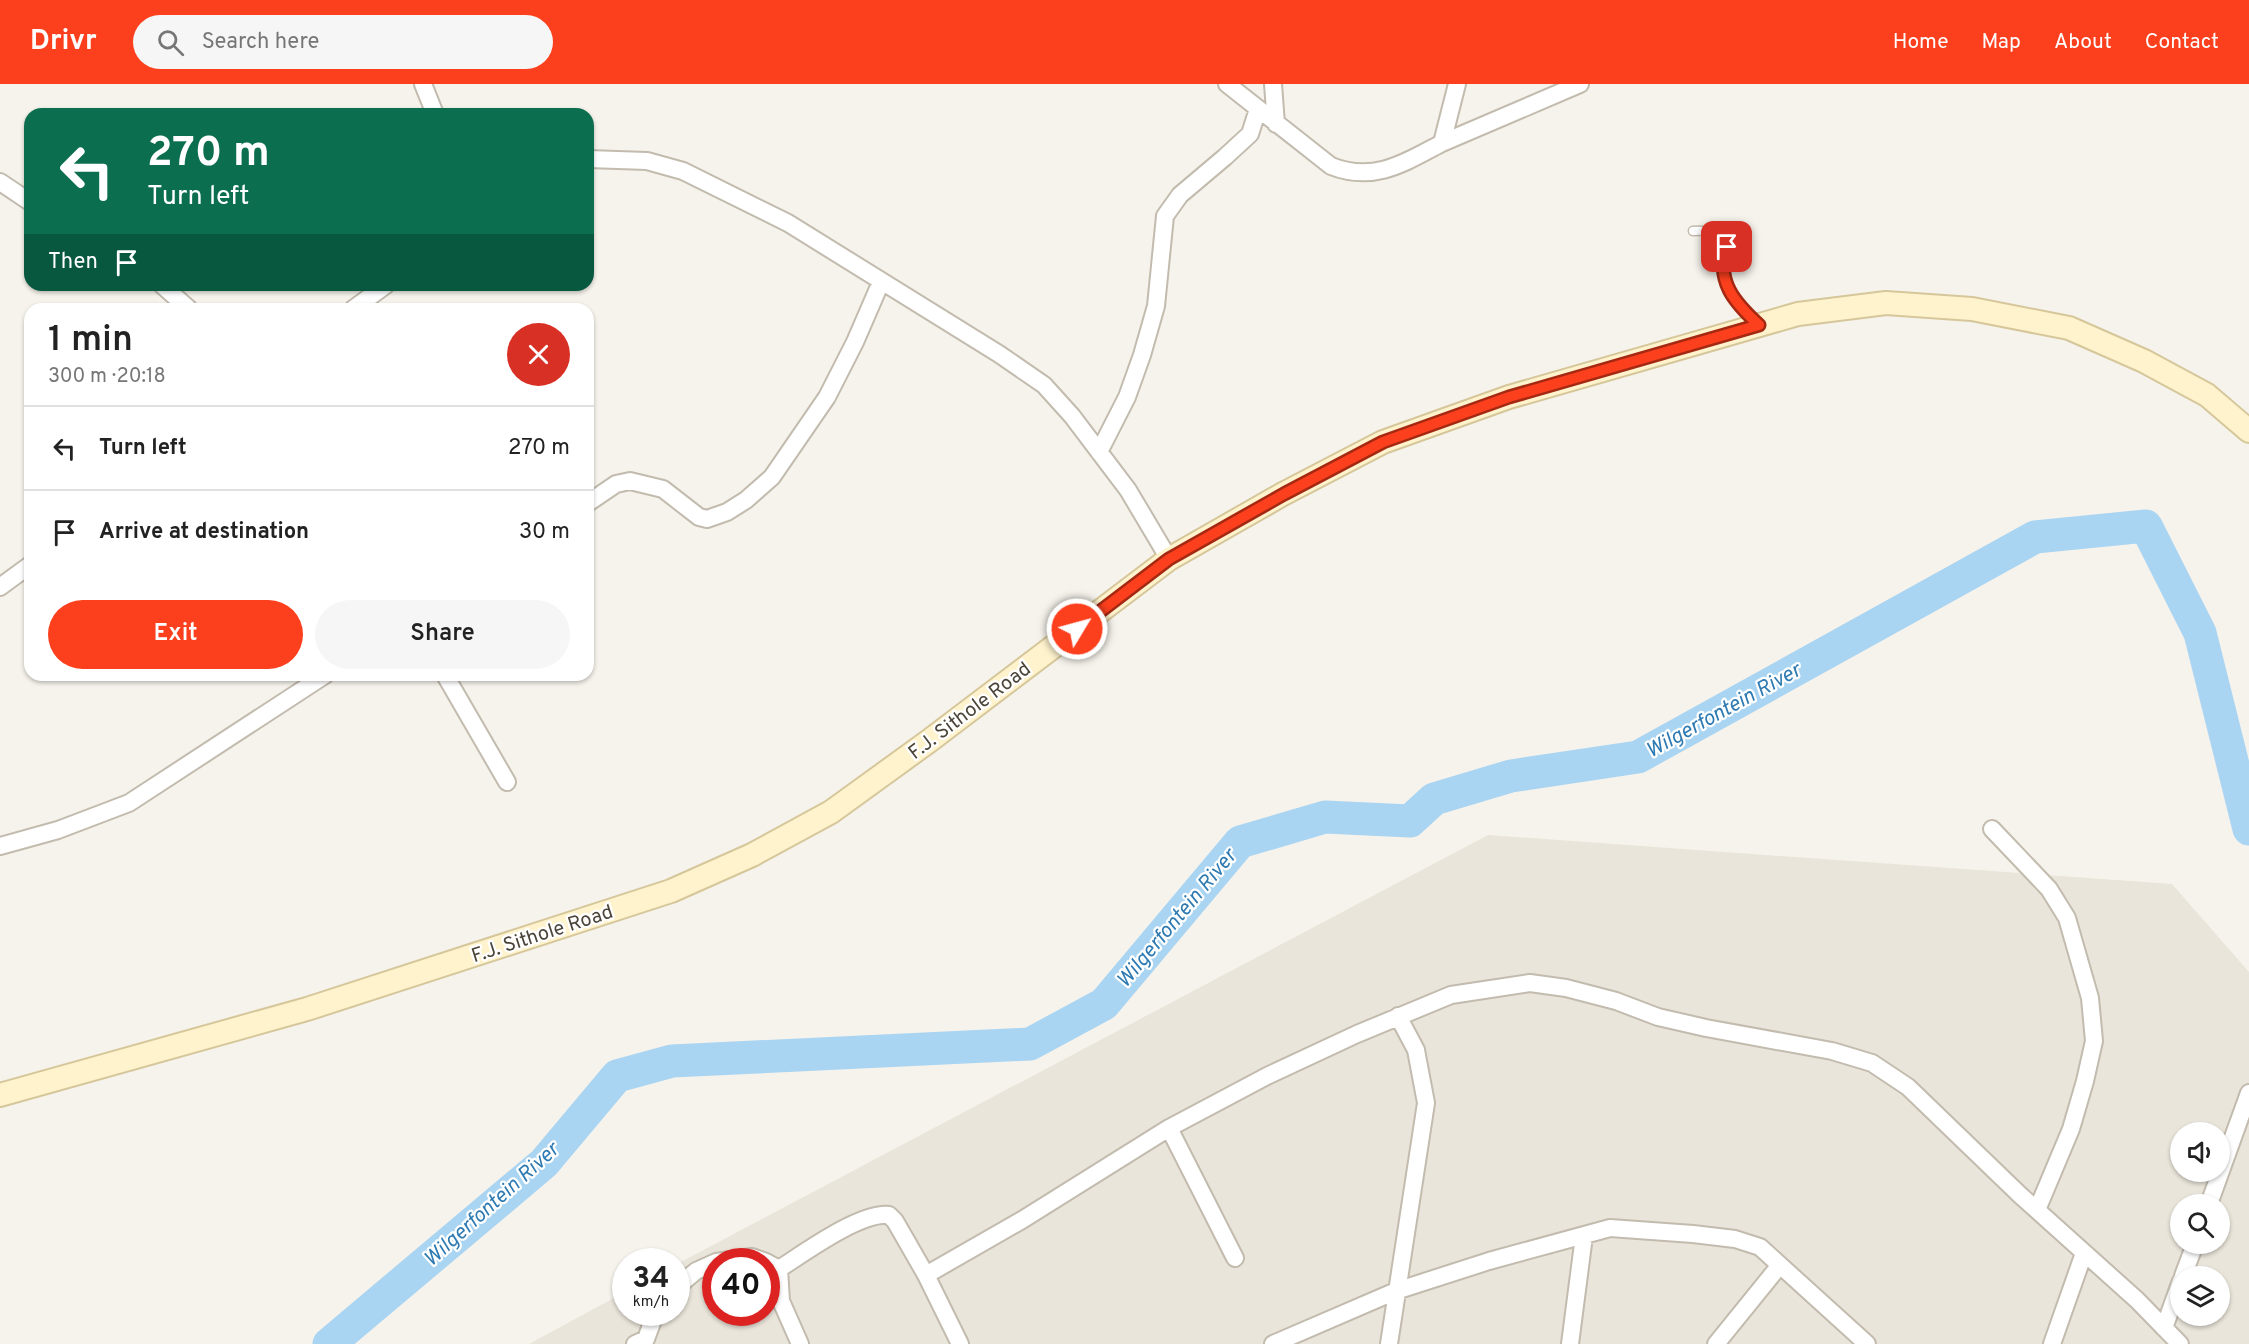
<!DOCTYPE html>
<html lang="en">
<head>
<meta charset="utf-8">
<style>
	body { margin:0; font-family:Overpass,sans-serif; background:#f6f6f6; color:#222; height:100vh; display:flex; flex-direction:column; font-size:22px; white-space:nowrap }
	* { box-sizing:border-box; margin:0 }
	p { font-size:20px; color:#767676 }
	.icon { flex:none; width:33px; height:33px; fill:none; stroke:currentColor; stroke-width:2; stroke-linecap:round; stroke-linejoin:round }
	.map { position:relative; flex:1; overflow:hidden }
	.drawer { position:absolute; left:24px; top:219px; width:570px; height:378px; display:flex; flex-direction:column; background:#fff; border-radius:18px; box-shadow:0 2px 4px #0004 }
	.drawer>* { flex:none }
	.hud { position:absolute; left:24px; top:24px; width:570px; height:183px; border-radius:18px; box-shadow:0 2px 4px #0004; background:#0b6e4f; color:#fff; overflow:hidden }
	.fabs { position:absolute; left:2170px; top:1038px; display:grid; gap:12px }
	.fabs a { display:grid; place-items:center; width:60px; height:60px; border-radius:50%; background:#fff; box-shadow:0 2px 4px #0004; font-size:30px }
	.speed { position:absolute; left:612px; top:1164px; display:flex; gap:12px; font-size:30px; font-weight:700; text-align:center }
	.speed>* { display:grid; place-content:center; width:78px; height:78px; border-radius:50%; background:#fff; box-shadow:0 2px 4px #0004; line-height:1 }
	.speed small { font-size:15px; font-weight:400 }
	.speed .limit { border:9px solid #d22; background:#fff; color:#111 }
	.pin { position:absolute; display:grid; place-items:center; width:51px; height:51px; color:#fff; margin:-26px; border-radius:12px; box-shadow:0 3px 9px #0006 }
	.me { position:absolute; width:66px; margin:-33px; rotate:53deg; stroke-linejoin:round; filter:drop-shadow(0 0 4px #0008) }
	.turn { display:flex; align-items:center; gap:21px; height:126px; padding:0 24px; font-size:27px }
	.turn .icon { width:78px; height:78px; stroke-width:2.5 }
	.turn b { display:block; font-size:42px; line-height:51px }
	.then { display:flex; align-items:center; height:57px; padding:0 24px; background:#0003; gap:12px; font-size:22px }
	.round { display:grid; place-items:center; flex:none; width:63px; height:63px; border-radius:32px; background:#f6f6f6 }
	.head { display:flex; align-items:center; justify-content:space-between; height:102px; padding:0 24px }
	h1 { font-size:36px; font-weight:600; line-height:45px }
	.cta { display:flex; gap:12px; margin-top:auto; padding:12px 24px }
	.cta a { flex:1; height:69px; border-radius:36px; background:#fc3f1d; color:#fff; font-size:24px; font-weight:600; line-height:69px; text-align:center }
	.cta a+a { background:#f6f6f6; color:#222 }
	ul { padding:0; list-style:none }
	li { display:flex; align-items:center; gap:18px; height:84px; padding:0 24px; border-top:2px solid #e0e0e0 }
	li div { flex:1 }
	li b { display:block; font-size:22px }
	li em { font-style:normal }
	header { display:flex; align-items:center; gap:36px; box-sizing:border-box; height:84px; padding:0 30px; background:#fc3f1d; color:#fff }
	header strong { font-size:28px }
	nav { display:flex; gap:33px; margin-inline-start:auto; font-size:21px }
	.search { width:420px; height:54px; background:#f6f6f6; display:flex; align-items:center; gap:15px; box-sizing:border-box; padding:0 21px; border-radius:33px; color:#767676; font-size:22px }
	.map>svg:first-child { display:block }
	.residential { fill:#eae5da; fill-rule:evenodd }
	.lines { fill:none; stroke-linecap:round; stroke-linejoin:round }
	.river { stroke:#a9d4f2; stroke-width:33 }
	.lane-casing { stroke:#c2bbae; stroke-width:11 }
	.street-casing { stroke:#c2bbae; stroke-width:20 }
	.secondary-casing { stroke:#d6c79b; stroke-width:26 }
	.lane { stroke:#fff; stroke-width:8 }
	.street { stroke:#fff; stroke-width:16 }
	.secondary { stroke:#fff3cd; stroke-width:22 }
	.route-casing { stroke:#a42913; stroke-width:15 }
	.route { stroke:#fc3f1d; stroke-width:10 }
	.labels { text-anchor:middle; stroke-width:4.5; stroke-linejoin:round; paint-order:stroke }
	.street-label { font-size:20px; fill:#4b4439; stroke:#fff }
	.water-label { font-size:21px; font-style:italic; fill:#2e7ab2; stroke:#fff }
</style>
</head>
<body>
<header>
<strong>Drivr</strong>
<div class="search"><svg class="icon" aria-label="search" viewBox="0 0 24 24"><circle cx="10" cy="10" r="6"/><path d="M15 15l6 6"/></svg>Search here</div>
<nav><a>Home</a><a>Map</a><a>About</a><a>Contact</a></nav>
</header>
<div class="map">
<svg width="2249" height="1260" viewBox="0 0 2249 1260">
	<rect width="100%" height="100%" fill="#f6f3ec"/>
	<!-- residential -->
	<path class="residential" d="M1488,751L2172,800L2249,888V1260H529L625,1208L626,1228H676L677,1180ZM2181,1048H2220V1088H2181ZM2181,1120H2220V1160H2181ZM716,1178H766V1228H716ZM2181,1192H2220V1232H2181Z"/>
	<g class="lines">
		<!-- river -->
		<path class="river" d="M329,1260L544,1079L617,992L672,977L1030,960L1104,920L1240,758L1325,733L1410,737L1434,715L1511,692L1638,673L2035,453L2146,442L2200,549L2249,745"/>
		<!-- lane casing -->
		<g class="lane-casing">
			<path id="lane" d="M1693,147C1708,146 1721,147 1727,163C1715,195 1733,218 1756,239"/>
		</g>
		<!-- street casing -->
		<g class="street-casing">
			<path id="street" d="M423,0L435,30
				M1227,0L1331,82C1374,99 1404,79 1442,59
				M1273,0L1276,40
				M1457,0L1442,59L1580,0
				M588,75L647,77L683,87L788,139L999,270L1044,301L1072,332L1128,406L1169,475
				M0,98L30,118
				M162,201L189,225
				M353,225L386,201
				M1099,368L1127,313L1142,271L1156,222L1165,132L1180,111L1225,73L1250,50L1258,25
				M588,419L616,400L630,397L663,405L699,433L707,435L727,428L746,416L772,393L827,313L855,258L881,198
				M0,503L30,481
				M445,591L507,698
				M1992,745L2049,805L2067,834L2090,914L2094,957L2085,997L2071,1045L2037,1126
				M0,762L58,746L129,719L325,591
				M1169,1044L1235,1174
				M2209,1120L2249,1009
				M716,1178L752,1173L766,1178
				M766,1178L779,1185C804,1169 860,1128 889,1131L895,1137L926,1191L960,1260
				M779,1185L781,1217L800,1260
				M926,1191L1022,1136L1169,1044L1267,992L1357,950L1451,911L1530,899L1566,904L1616,917L1658,933L1706,944L1832,967L1872,979L1908,1003L2020,1111L2137,1216L2180,1260
				M2183,1192L2195,1160
				M676,1204L696,1187L716,1178
				M2164,1244L2181,1197
				M635,1260L646,1255L656,1228
				M1273,1260L1396,1207L1489,1177L1610,1144L1693,1150L1735,1155L1760,1163L1867,1260
				M1389,1260L1426,1019L1416,966L1398,932
				M1570,1260L1584,1152
				M1716,1260L1780,1181
				M2052,1260L2084,1169"/>
		</g>
		<!-- secondary casing -->
		<g class="secondary-casing">
			<path id="secondary" d="M0,1011L307,925L671,807L752,771L831,728L929,657L1169,475L1283,410L1383,358L1509,313L1798,230L1886,219L1972,225L2069,244L2144,277L2207,311L2249,347"/>
		</g>
		<!-- lane -->
		<use href="#lane" class="lane"/>
		<!-- street -->
		<use href="#street" class="street"/>
		<!-- secondary -->
		<use href="#secondary" class="secondary"/>
	</g>
	<g class="lines">
		<!-- route casing -->
		<g class="route-casing">
			<path id="route" d="M1077,545L1169,475L1284,410L1383,358L1509,313L1759,241C1735,219 1715,197 1727,163"/>
		</g>
		<!-- route -->
		<use href="#route" class="route"/>
	</g>
	<g class="labels">
		<!-- street labels -->
		<g class="street-label">
			<text transform="translate(969 626) rotate(-37)" y="7">F.J. Sithole Road</text>
			<text transform="translate(542 849) rotate(-18)" y="7">F.J. Sithole Road</text>
		</g>
		<!-- water labels -->
		<g class="water-label">
			<text transform="translate(1723 626) rotate(-29)" y="7">Wilgerfontein River</text>
			<text transform="translate(1176 834) rotate(-50)" y="7">Wilgerfontein River</text>
			<text transform="translate(491 1120) rotate(-42)" y="7">Wilgerfontein River</text>
		</g>
	</g>
</svg>
<div class="fabs">
<a><svg class="icon" aria-label="sound" viewBox="0 0 24 24"><path d="M4 9h4l5-4v14l-5-4H4zM17 9q2 3 0 6"/></svg></a>
<a><svg class="icon" aria-label="search" viewBox="0 0 24 24"><circle cx="10" cy="10" r="6"/><path d="M15 15l6 6"/></svg></a>
<a><svg class="icon" aria-label="layers" viewBox="0 0 24 24"><path d="M12 4l9 5-9 5-9-5zM3 14l9 5 9-5"/></svg></a>
</div>
<div class="speed"><div>34<small>km/h</small></div><div class="limit">40</div></div>
<div class="pin" style="left:1727px;top:163px;background:#d93025"><svg class="icon" aria-label="arrive" viewBox="0 0 24 24"><path d="M6 21V4h12l-3 4 3 4H6"/></svg></div>
<svg class="me" style="left:1077px;top:545px" viewBox="-20 -20 40 40"><circle r="17" fill="#fc3f1d" stroke="#fff" stroke-width="3"/><path d="M0-11L8 9 0 5-8 9z" fill="#fff"/></svg>
<div class="hud">
<div class="turn"><svg class="icon" aria-label="left" viewBox="0 0 24 24"><path d="M17 20v-9H6M10 6l-5 5 5 5"/></svg><div><b>270 m</b>Turn left</div></div>
<div class="then">Then<svg class="icon" aria-label="arrive" viewBox="0 0 24 24"><path d="M6 21V4h12l-3 4 3 4H6"/></svg></div>
</div>
<section class="drawer">
<div class="head"><div><h1>1 min</h1><p>300 m · 20:18</p></div><a class="round" style="background:#d93025;color:#fff"><svg class="icon" aria-label="close" viewBox="0 0 24 24"><path d="M6 6l12 12M18 6L6 18"/></svg></a></div>
<ul>
<li><svg class="icon" aria-label="left" viewBox="0 0 24 24"><path d="M17 20v-9H6M10 6l-5 5 5 5"/></svg><div><b>Turn left</b></div><em>270 m</em></li>
<li><svg class="icon" aria-label="arrive" viewBox="0 0 24 24"><path d="M6 21V4h12l-3 4 3 4H6"/></svg><div><b>Arrive at destination</b></div><em>30 m</em></li>
</ul>
<div class="cta"><a>Exit</a><a>Share</a></div>
</section>
</div>
</body>
</html>
